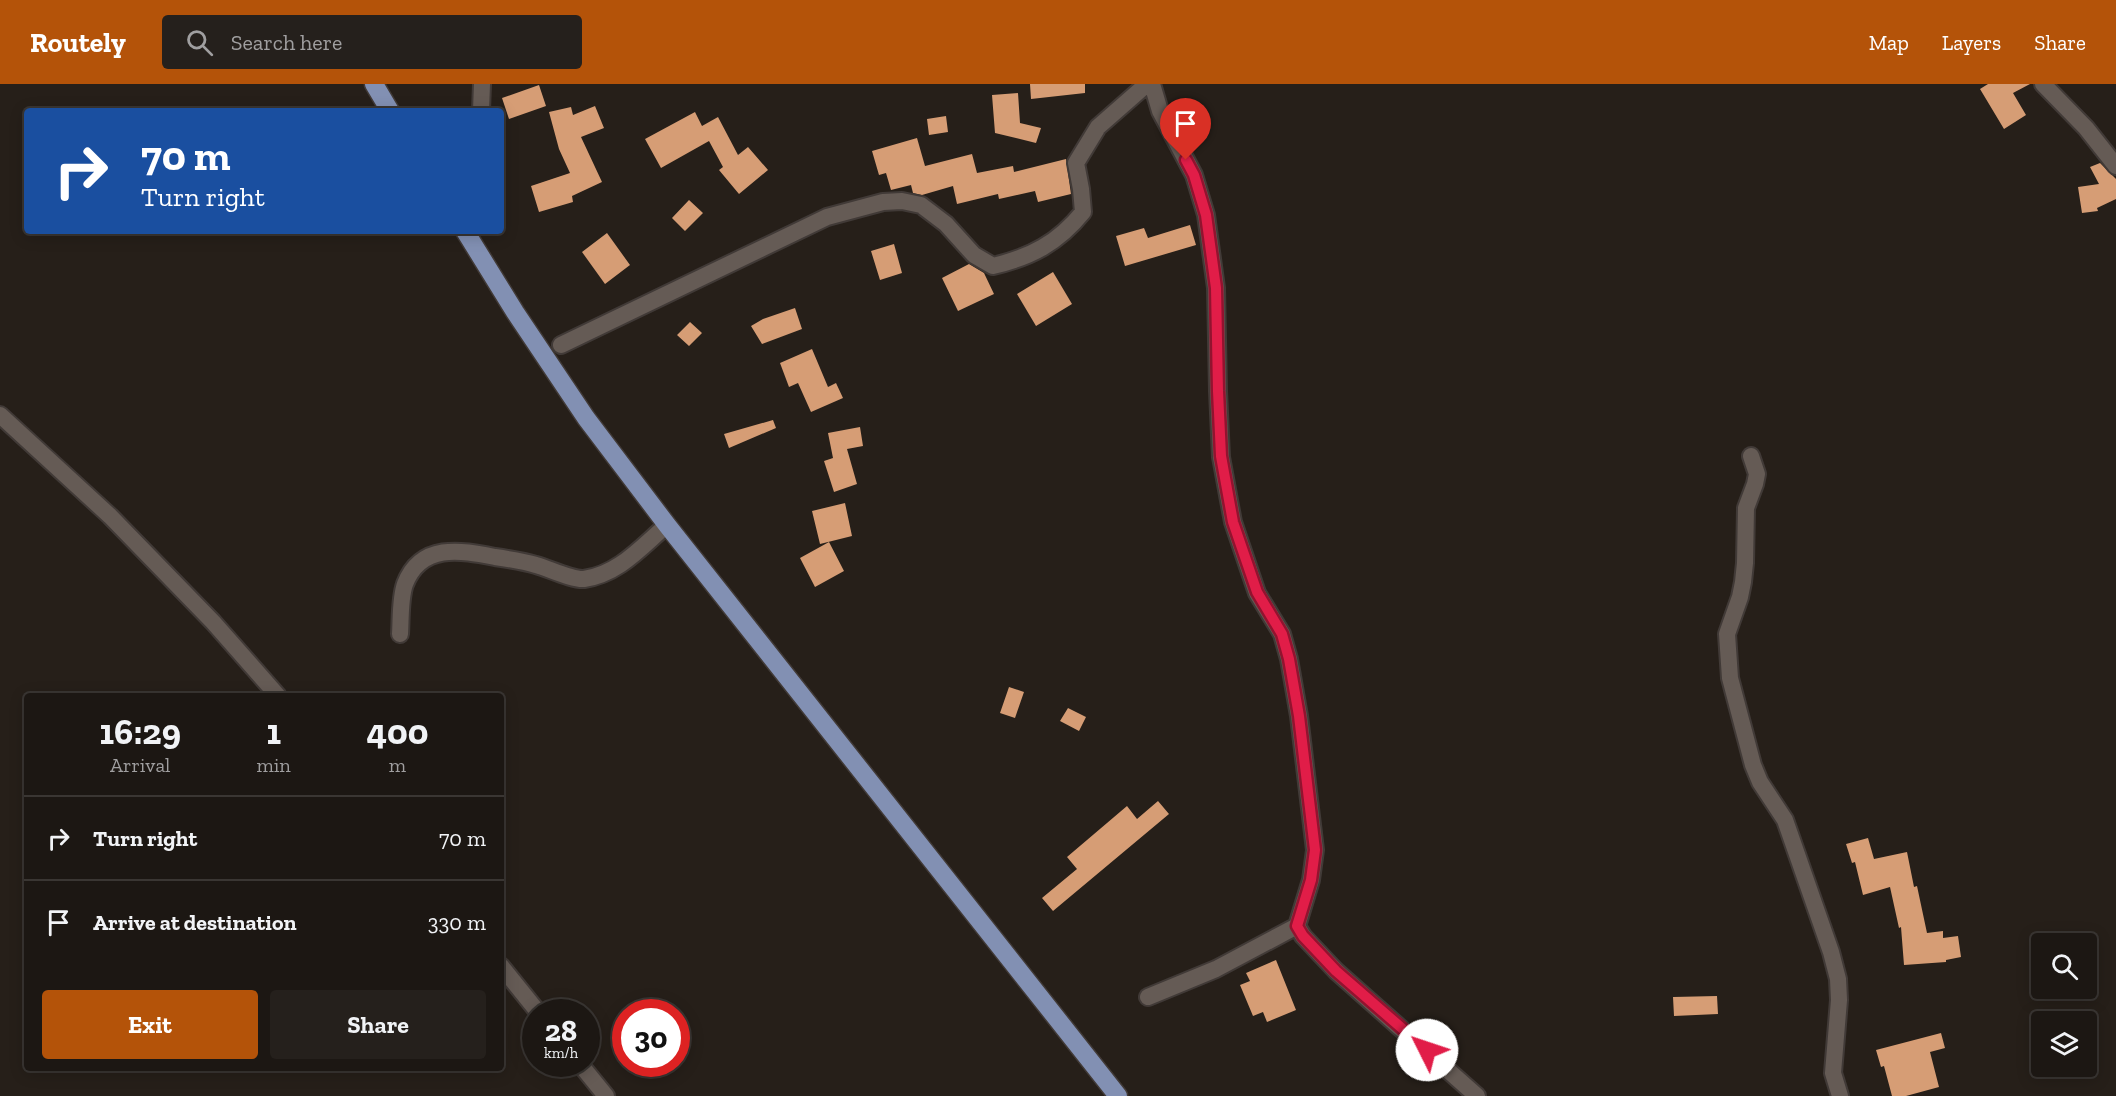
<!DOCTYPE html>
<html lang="en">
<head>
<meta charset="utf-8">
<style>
	body { margin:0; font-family:"Zilla Slab",serif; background:#25201c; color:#f1f3f6; height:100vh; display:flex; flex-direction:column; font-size:22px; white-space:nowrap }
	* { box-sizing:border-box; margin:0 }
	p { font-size:20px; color:#a09fa0 }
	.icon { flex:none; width:33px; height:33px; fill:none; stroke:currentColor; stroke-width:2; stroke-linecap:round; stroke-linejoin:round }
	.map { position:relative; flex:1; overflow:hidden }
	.details { position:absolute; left:24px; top:609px; width:480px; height:378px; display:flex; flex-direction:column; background:#1c1713; border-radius:6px; box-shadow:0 3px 15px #0003,0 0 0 2px #3a3633 }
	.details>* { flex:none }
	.guide { position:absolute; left:24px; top:24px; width:480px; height:126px; border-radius:6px; box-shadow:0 3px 15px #0003,0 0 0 2px #3a3633; background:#1a4fa0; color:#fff; overflow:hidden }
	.buttons { position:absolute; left:2031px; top:849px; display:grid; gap:12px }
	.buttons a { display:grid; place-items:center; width:66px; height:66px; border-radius:6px; background:#1c1713; box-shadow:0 3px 15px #0003,0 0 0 2px #3a3633; font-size:30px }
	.speed { position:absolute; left:522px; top:915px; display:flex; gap:12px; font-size:30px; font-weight:700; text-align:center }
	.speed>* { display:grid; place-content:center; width:78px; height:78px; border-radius:50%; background:#1c1713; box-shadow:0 3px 15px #0003,0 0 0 2px #3a3633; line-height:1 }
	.speed small { font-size:15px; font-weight:400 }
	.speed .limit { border:9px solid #d22; background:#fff; color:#111 }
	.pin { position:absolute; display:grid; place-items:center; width:51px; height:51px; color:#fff; margin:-62px -26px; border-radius:50% 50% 50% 0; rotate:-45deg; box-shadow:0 0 6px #0007 }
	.pin .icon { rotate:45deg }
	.me { position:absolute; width:66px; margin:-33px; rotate:311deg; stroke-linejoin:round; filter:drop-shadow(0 0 4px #0008) }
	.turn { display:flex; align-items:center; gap:21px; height:126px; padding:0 18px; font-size:27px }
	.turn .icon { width:78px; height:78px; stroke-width:2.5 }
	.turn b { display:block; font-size:42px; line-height:51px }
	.eta { display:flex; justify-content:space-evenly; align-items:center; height:102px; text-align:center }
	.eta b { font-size:36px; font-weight:700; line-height:42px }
	.action { display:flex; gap:12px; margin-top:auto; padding:12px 18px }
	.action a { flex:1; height:69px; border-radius:6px; background:#b45309; color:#fff; font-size:24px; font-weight:700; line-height:69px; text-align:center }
	.action a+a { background:#25201c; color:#f1f3f6 }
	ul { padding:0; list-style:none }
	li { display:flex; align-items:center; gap:18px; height:84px; padding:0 18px; border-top:2px solid #3a3633 }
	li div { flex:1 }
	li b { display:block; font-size:22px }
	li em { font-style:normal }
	header { display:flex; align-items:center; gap:36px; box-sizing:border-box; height:84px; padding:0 30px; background:#b45309; color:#fff }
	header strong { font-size:28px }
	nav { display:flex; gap:33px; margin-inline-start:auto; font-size:21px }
	.search { width:420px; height:54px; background:#25201c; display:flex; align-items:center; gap:15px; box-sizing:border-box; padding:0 21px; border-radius:6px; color:#a09fa0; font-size:22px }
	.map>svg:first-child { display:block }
	.building { fill:#d69d75 }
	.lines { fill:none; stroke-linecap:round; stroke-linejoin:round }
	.minor-casing { stroke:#413a37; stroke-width:20 }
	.major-casing { stroke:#413a37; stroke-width:21 }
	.minor { stroke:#655b55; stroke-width:16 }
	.major { stroke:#8290b3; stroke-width:18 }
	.route-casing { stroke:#92132f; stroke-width:15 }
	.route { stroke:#e11d48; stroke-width:10 }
</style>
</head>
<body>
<header>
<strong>Routely</strong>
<div class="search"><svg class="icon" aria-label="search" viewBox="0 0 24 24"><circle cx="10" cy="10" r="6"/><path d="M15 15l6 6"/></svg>Search here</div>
<nav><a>Map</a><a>Layers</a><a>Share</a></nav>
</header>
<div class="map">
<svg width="2116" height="1012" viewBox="0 0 2116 1012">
	<rect width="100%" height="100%" fill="#261f19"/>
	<!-- building -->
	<path class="building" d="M1030,0H1085V9L1031,15Z
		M1988,0H2030L2013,9L2026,31L2004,45L1980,5Z
		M539,1L546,22L509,35L502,14Z
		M1018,9L1020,39L1041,44L1036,59L995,49L992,11Z
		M595,22L604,44L581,53L602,98L572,112L573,118L539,128L531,102L570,89L559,65L549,28L571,23L573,31Z
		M695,28L702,42L718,33L738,71L748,63L768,86L739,110L719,86L723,83L709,57L661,84L645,55Z
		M946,32L948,48L929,51L927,35Z
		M917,54L925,82L972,70L977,89L1013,82L1014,88L1066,75L1071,110L1038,118L1035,107L999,115L998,110L957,120L953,102L922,111L913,109L911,101L891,106L886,89L879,91L872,67Z
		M2100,79L2116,95V115L2097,124L2098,127L2082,129L2078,103L2099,100L2090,83Z
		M689,116L703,129L685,147L672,134Z
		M1190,141L1196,161L1125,182L1116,152L1144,144L1148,154Z
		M607,149L630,181L605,200L582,168Z
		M894,160L902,189L880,196L871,167Z
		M969,180L984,189L994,210L958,227L942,194Z
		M1053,188L1072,220L1036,242L1017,210Z
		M795,224L802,245L762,260L751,242L763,235Z
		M690,238L702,249L689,262L677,251Z
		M812,265L828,303L836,299L843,314L811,328L798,299L789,303L780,279Z
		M773,336L776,344L729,364L724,350Z
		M860,343L863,362L847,365L857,400L834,408L824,377L833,374L828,349Z
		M845,419L852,452L820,460L812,427Z
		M829,458L844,487L815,503L800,474Z
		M1009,603L1024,608L1015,634L1000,629Z
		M1068,624L1086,633L1079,647L1060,637Z
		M1158,717L1169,730L1053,827L1042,814L1077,785L1067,773L1127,722L1137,735Z
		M1868,754L1874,775L1907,768L1914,803L1917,802L1927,849L1943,847V854L1958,852L1961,873L1946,876V878L1904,881L1901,843L1899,844L1890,803L1863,811L1855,778L1852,779L1846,760Z
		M1276,876L1296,926L1267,938L1263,928L1253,932L1240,901L1250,897L1246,889Z
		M1717,912L1718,930L1674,932L1673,913Z
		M1941,949L1945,964L1930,968L1939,1003L1906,1012H1892L1884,982L1881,983L1876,966Z"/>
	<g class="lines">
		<!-- minor casing -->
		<g class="minor-casing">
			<path id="minor" d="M1152,0L1160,27L1194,91L1206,131L1216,204L1218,307L1221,373L1233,438L1257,509L1282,550L1289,575L1299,632L1315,766L1311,796L1297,842L1303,852L1336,887L1477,1012
				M2043,0L2086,44L2116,82
				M481,27L482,0
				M561,261L827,133L883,118L902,117L921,121L946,140L974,171L993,182C1031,173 1058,159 1083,128L1081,105L1076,79L1098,43L1147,0
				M0,331L110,432L213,538L278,612
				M1751,372L1757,390L1755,400L1746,424L1745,479L1743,498L1740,513L1727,550L1730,594L1753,681L1760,698L1785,736L1831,868L1838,895L1839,916L1833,989L1840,1012
				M400,550C401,534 400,514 405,500C421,459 460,466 495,473C509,475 523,477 536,481C548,484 572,496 584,495C619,490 641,463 667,441
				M501,882L538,928
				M1148,913L1216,885L1297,842
				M580,980L606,1012"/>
		</g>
		<!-- major casing -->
		<g class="major-casing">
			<path id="major" d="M374,0L390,27
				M465,147L515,228L586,334L667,441L1118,1012"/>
		</g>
		<!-- minor -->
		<use href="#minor" class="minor"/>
		<!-- major -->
		<use href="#major" class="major"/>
	</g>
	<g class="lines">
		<!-- route casing -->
		<g class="route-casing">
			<path id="route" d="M1186,76L1194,91L1206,131L1216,204L1218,307L1221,372L1233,438L1257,508L1282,550L1289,575L1299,632L1315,766L1311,796L1297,842L1303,852L1336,887L1427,966"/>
		</g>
		<!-- route -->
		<use href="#route" class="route"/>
	</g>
</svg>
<div class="buttons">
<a><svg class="icon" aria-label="search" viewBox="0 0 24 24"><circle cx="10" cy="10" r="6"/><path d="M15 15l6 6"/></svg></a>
<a><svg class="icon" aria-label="layers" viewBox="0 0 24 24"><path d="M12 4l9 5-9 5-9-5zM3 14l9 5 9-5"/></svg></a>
</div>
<div class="speed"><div>28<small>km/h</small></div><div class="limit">30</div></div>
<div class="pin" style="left:1186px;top:76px;background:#d93025"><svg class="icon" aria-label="arrive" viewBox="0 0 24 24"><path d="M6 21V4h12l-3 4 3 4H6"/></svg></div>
<svg class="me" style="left:1427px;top:966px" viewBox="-20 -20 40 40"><circle r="19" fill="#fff"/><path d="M0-13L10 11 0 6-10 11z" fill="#e11d48"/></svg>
<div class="guide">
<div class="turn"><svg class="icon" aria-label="right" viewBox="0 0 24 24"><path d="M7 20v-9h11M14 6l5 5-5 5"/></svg><div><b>70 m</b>Turn right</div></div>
</div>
<section class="details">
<div class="eta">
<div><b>16:29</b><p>Arrival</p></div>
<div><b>1</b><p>min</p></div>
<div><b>400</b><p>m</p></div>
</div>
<ul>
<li><svg class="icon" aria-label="right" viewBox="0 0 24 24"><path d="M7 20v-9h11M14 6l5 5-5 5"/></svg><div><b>Turn right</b></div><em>70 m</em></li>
<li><svg class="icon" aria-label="arrive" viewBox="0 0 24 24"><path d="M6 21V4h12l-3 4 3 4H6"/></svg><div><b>Arrive at destination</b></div><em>330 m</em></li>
</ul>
<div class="action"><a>Exit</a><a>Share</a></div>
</section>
</div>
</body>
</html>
